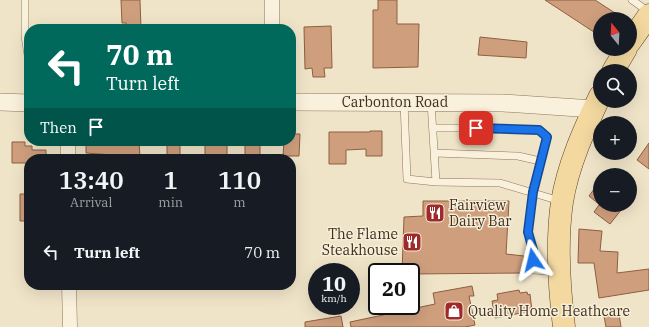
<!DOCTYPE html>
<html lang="en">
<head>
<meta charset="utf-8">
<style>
	body { margin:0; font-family:"IBM Plex Serif",serif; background:#20242c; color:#f1f3f6; height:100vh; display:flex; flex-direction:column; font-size:15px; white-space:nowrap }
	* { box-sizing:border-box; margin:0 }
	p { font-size:13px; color:#9ea1a6 }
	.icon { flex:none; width:22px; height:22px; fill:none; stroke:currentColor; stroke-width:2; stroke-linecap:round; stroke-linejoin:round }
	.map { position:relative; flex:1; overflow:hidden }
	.details { position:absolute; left:24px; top:154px; width:272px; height:136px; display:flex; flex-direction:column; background:#171b24; border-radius:16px; box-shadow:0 4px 16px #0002 }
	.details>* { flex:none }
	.top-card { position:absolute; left:24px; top:24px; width:272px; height:122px; border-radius:16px; box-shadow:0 4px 16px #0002; background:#00695c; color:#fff; overflow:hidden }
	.needle { width:26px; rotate:342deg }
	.controls { position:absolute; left:593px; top:12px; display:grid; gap:8px }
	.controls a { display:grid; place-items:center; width:44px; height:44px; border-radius:50%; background:#171b24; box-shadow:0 4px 16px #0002; font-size:20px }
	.speed { position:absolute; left:308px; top:263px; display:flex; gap:8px; font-size:20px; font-weight:700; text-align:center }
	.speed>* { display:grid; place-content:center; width:52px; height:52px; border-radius:50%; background:#171b24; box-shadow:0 4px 16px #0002; line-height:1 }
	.speed small { font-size:10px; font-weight:400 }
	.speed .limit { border:2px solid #111; border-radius:6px; background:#fff; color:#111 }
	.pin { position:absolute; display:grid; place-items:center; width:34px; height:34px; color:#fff; margin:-17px; border-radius:8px; box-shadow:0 2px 6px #0006 }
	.me { position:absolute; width:44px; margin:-22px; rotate:350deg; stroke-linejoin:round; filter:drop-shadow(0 0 3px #0008) }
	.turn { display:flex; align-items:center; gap:14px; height:84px; padding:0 16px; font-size:18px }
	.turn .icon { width:52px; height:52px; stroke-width:2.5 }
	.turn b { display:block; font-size:28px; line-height:34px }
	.then { display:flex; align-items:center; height:38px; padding:0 16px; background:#0003; gap:8px; font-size:15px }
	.eta { display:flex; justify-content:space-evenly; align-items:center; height:68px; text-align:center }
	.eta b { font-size:24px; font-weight:600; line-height:28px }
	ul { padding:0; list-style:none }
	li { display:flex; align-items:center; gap:12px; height:60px; padding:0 16px }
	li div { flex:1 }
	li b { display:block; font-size:15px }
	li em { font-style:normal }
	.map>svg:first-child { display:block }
	.building { fill:#cf9f7d; stroke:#8d5f41 }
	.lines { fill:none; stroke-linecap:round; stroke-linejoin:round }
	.service-casing { stroke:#8d765c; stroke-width:8 }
	.minor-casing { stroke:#8d765c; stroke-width:15 }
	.tertiary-casing { stroke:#8d765c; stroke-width:18 }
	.primary-casing { stroke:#5b4430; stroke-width:23 }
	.service { stroke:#faf1dc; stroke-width:7 }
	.minor { stroke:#faf1dc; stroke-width:14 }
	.tertiary { stroke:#faf1dc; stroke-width:17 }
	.primary { stroke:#f3d9a0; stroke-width:22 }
	.route-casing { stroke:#114b97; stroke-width:10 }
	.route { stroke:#1a73e8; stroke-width:7 }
	.labels { text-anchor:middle; stroke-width:3; stroke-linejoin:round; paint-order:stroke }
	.street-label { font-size:14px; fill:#3d2e20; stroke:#f7eed8 }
	.poi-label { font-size:14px; fill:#3d2e20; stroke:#f7eed8; text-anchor:start }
</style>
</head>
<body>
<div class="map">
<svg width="649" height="327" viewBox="0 0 649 327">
	<rect width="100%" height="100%" fill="#f0e4c8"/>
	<!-- building -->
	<path class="building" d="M121,0H140L141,29H126V23H122Z
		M378,0H397V24H419L418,67L373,68V10H378Z
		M545,0H595L615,13L611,19H600V36Z
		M331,26L332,68H324L325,77H313L312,68L305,69L304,27Z
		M480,37L527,42L526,58L478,55Z
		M370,131H382V156H366V149L346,150V164H329V132H370Z
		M291,134H300L299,156H283L284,141H291Z
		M86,141H139L140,157L86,153Z
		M167,141H180V159H167Z
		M205,141H227V155H205Z
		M245,141H260V156H245Z
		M12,142H25V146H32V150H46V159H29V163H12Z
		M649,143V169L637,160Z
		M600,181V205L589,196Z
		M20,194H29V221H20Z
		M423,201H509L506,254L524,256L523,273L411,274V272H402L404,217L423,216Z
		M599,205H625L610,224L594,212Z
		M579,229L602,231L600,251L618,252L617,273L649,269V290L599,298L594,263H578Z
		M472,286L474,296H469L475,325L465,327H351L350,322L435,304L433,293Z
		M519,290L520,293L527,292L528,295L530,294L532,311L495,318L492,301L498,300L497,294Z
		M619,314L621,327H606L604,316Z
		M341,316L343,327H305V322Z"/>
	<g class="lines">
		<!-- service casing -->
		<g class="service-casing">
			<path id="service" d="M25,0V36L29,62
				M632,0L649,12
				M404,102L407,179L436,182L500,183L560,201
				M431,102L436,182
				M433,128H491L539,130L547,137L533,192L528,232L533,250L534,270L557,272
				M435,153L518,156L540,161"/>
		</g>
		<!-- minor casing -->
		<g class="minor-casing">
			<path id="minor" d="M272,29V0
				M68,141V159
				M69,285L70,327"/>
		</g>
		<!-- tertiary casing -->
		<g class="tertiary-casing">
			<path id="tertiary" d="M0,102L29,103
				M291,102L503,103L594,109"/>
		</g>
		<!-- primary casing -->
		<g class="primary-casing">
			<path id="primary" d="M630,42L649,15
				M613,71L626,49
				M564,327C559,286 556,243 562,202C568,165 584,130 600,96"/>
		</g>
		<!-- service -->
		<use href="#service" class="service"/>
		<!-- minor -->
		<use href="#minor" class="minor"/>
		<!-- tertiary -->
		<use href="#tertiary" class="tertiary"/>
		<!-- primary -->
		<use href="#primary" class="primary"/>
	</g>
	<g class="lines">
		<!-- route casing -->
		<g class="route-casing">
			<path id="route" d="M476,128L539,130L547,137L533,192L528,232L533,250V260"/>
		</g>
		<!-- route -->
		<use href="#route" class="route"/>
	</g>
	<!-- icons -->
	<defs>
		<g id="restaurant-square" transform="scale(1)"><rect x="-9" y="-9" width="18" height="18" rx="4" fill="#9e2a2b" stroke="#f7eed8"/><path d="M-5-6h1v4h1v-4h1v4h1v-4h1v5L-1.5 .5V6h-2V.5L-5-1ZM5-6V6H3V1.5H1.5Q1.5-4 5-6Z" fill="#fff"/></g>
		<g id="shop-square" transform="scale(1)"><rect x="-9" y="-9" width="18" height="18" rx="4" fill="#9e2a2b" stroke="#f7eed8"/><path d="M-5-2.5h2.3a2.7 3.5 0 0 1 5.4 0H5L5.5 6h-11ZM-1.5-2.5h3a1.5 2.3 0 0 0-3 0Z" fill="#fff"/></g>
	</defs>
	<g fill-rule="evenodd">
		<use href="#restaurant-square" x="435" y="213"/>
		<use href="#restaurant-square" x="412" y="242"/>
		<use href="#shop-square" x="454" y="311"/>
	</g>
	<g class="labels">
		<!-- street labels -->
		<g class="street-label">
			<text x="395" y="107">Carbonton Road</text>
		</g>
		<!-- poi labels -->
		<g class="poi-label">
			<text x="449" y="210">Fairview<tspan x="449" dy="16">Dairy Bar</tspan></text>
			<text x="398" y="239" text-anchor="end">The Flame<tspan x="398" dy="16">Steakhouse</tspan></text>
			<text x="468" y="316">Quality Home Heathcare</text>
		</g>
	</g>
</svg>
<div class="controls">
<a><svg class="needle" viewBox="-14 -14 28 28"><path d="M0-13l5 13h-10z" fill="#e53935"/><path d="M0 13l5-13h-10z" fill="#9ea1a6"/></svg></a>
<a><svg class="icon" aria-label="search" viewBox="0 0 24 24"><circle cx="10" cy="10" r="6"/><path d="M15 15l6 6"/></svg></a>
<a>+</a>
<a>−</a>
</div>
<div class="speed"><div>10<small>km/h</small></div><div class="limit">20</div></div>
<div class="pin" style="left:476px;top:128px;background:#d93025"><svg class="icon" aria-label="arrive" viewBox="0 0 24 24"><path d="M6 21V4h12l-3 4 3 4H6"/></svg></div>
<svg class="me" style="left:533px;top:260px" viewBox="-20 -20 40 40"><path d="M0-17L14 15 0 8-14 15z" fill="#1a73e8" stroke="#fff" stroke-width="4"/></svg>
<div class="top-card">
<div class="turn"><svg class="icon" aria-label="left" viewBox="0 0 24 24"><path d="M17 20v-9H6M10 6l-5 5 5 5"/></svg><div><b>70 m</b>Turn left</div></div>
<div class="then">Then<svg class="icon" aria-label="arrive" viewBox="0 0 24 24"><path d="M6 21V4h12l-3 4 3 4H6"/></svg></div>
</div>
<section class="details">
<div class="eta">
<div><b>13:40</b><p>Arrival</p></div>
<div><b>1</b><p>min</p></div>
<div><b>110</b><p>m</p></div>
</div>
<ul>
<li><svg class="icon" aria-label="left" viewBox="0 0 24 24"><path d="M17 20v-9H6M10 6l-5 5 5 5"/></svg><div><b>Turn left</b></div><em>70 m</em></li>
</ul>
</section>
</div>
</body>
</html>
